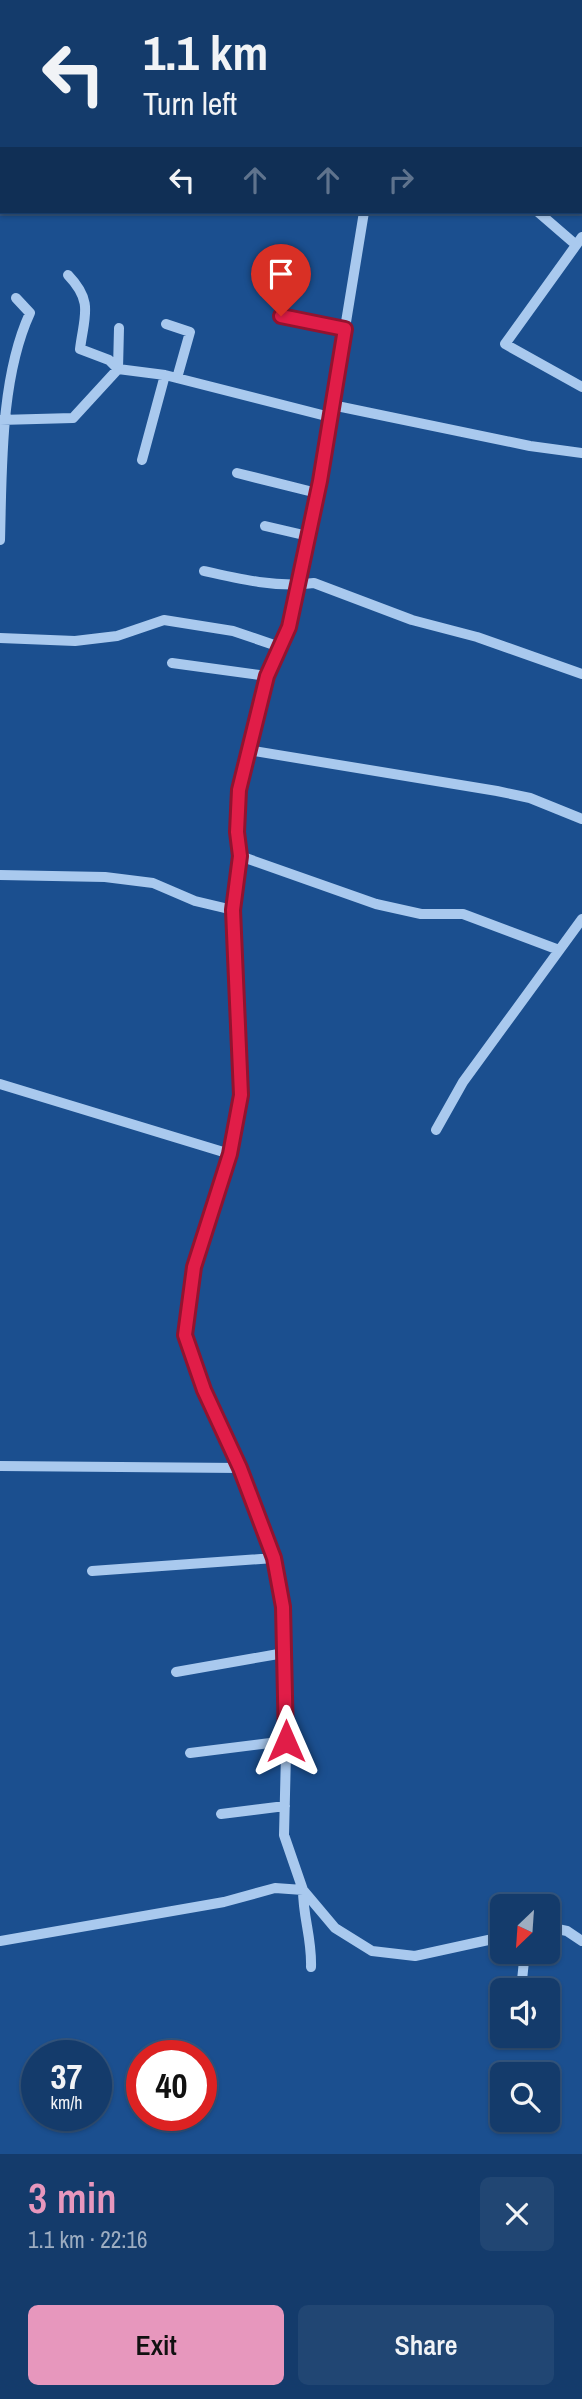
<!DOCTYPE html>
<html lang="en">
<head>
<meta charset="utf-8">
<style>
	body { margin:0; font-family:"Archivo Narrow",sans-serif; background:#214673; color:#f1f3f6; height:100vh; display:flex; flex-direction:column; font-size:26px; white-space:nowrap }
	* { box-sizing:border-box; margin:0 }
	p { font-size:23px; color:#9dadc1 }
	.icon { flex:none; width:38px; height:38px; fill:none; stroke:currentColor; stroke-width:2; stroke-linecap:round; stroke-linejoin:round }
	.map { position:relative; height:2154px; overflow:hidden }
	.panel { display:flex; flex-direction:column; background:#143b6b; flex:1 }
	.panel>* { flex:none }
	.guide { position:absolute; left:0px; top:0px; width:583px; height:214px; box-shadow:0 2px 5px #0004,0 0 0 2px #33557e; background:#143b6b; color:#f1f3f6; overflow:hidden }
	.needle { width:46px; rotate:205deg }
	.fabs { position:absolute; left:490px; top:1894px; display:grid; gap:14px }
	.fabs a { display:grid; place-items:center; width:70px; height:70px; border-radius:10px; background:#143b6b; box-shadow:0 2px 5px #0004,0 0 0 2px #33557e; font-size:35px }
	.speed { position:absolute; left:21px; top:2040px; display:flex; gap:14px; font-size:35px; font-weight:700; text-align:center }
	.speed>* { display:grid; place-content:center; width:91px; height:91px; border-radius:50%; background:#143b6b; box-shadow:0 2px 5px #0004,0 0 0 2px #33557e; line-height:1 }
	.speed small { font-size:18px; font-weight:400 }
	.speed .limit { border:10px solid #d22; background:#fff; color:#111 }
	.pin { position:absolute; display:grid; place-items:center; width:60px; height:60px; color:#fff; margin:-72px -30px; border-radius:50% 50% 50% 0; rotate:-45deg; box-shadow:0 0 7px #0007 }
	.pin .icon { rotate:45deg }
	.me { position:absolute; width:77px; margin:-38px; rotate:0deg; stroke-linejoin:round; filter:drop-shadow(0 0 5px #0008) }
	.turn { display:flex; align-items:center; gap:24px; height:147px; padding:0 28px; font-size:32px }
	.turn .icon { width:91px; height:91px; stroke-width:2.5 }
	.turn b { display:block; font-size:49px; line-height:60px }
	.lanes { display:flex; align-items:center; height:66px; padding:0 28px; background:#0003; justify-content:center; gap:35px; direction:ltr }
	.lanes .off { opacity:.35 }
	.round { display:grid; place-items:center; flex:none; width:74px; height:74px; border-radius:10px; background:#214673 }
	.headline { display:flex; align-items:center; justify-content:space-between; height:119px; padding:0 28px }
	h1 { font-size:42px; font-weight:600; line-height:52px; color:#e797bd }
	.primary-button { display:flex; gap:14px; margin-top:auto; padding:14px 28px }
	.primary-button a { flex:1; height:80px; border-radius:10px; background:#e797bd; color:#111; font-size:28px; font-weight:600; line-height:80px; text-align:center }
	.primary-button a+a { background:#214673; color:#f1f3f6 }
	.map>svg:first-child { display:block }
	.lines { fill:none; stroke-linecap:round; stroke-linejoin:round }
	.minor { stroke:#a9c9ee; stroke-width:10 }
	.route-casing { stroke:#92132f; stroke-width:18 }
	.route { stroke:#e11d48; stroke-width:12 }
</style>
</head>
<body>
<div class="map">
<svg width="582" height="2154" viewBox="0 0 582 2154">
	<rect width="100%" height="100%" fill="#1b4f8f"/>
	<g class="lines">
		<!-- minor -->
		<path class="minor" d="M395,0V2
			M364,212L320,481L289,627L267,676L239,790L237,832L240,856L233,910L241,1095L230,1154L194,1267L185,1335L204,1390L240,1468L274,1558L283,1607L287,1713L284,1835L303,1890L335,1928L372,1951L415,1956L502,1937
			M538,212L575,244
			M582,237L505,344L582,387
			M68,275C94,302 84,316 80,349L109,360L118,369
			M281,316L345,329
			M166,324L190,332L177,378
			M118,369L119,328
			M332,405L530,446L582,453
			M0,420L73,418L118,369L165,375L330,417
			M142,460L165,375
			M237,473L317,493
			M265,526L308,536
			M0,540C2,469 0,378 30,313L16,298
			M204,571C239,579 278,588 314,583L412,620L477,637L582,674
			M0,638L75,641L117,636L164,620L233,631L280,647
			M172,663L267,676
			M248,750L497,791L530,798L582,819
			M240,856L376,904L421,914H463L559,950
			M0,875L105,877L153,883L195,901L233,910
			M0,1084L230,1154
			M436,1130L463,1082L582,919
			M0,1466L240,1468
			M92,1571L274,1558
			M176,1672L284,1653
			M190,1753L286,1741
			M221,1814L285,1806
			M548,1927L567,1931L582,1941
			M0,1941L224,1902L275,1888L303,1890C303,1918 312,1938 311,1967
			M521,1990L525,1951"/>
	</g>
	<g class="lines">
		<!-- route casing -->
		<g class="route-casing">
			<path id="route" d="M281,316L345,329L320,481L289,627L267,676L239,790L237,832L240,856L233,910L241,1095L230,1154L194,1267L185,1335L204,1390L240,1468L274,1558L283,1607L286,1741"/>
		</g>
		<!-- route -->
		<use href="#route" class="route"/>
	</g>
</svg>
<div class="fabs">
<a><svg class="needle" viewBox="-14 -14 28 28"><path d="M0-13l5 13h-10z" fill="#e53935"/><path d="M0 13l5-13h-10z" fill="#9dadc1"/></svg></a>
<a><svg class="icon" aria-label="sound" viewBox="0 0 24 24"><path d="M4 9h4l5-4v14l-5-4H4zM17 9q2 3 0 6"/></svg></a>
<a><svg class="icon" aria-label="search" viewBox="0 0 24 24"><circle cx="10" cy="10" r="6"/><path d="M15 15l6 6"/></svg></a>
</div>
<div class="speed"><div>37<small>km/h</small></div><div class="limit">40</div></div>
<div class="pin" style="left:281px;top:316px;background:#d93025"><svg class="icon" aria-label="arrive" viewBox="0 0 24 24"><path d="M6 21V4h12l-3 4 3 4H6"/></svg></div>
<svg class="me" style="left:286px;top:1741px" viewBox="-20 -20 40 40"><path d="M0-17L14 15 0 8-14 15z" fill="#e11d48" stroke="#fff" stroke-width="4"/></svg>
<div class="guide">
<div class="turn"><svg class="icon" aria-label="left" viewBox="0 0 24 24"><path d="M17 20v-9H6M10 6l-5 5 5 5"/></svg><div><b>1.1 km</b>Turn left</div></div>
<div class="lanes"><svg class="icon" aria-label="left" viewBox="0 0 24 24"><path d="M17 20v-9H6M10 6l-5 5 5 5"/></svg><svg class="icon off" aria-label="ahead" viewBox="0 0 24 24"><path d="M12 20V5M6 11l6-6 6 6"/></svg><svg class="icon off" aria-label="ahead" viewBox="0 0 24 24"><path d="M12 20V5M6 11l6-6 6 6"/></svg><svg class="icon off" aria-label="right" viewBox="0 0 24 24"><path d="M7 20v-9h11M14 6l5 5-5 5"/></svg></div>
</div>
</div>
<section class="panel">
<div class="headline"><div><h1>3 min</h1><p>1.1 km · 22:16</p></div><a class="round"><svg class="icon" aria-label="close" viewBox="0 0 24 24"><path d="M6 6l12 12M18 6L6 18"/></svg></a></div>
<div class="primary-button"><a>Exit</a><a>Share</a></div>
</section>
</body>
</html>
